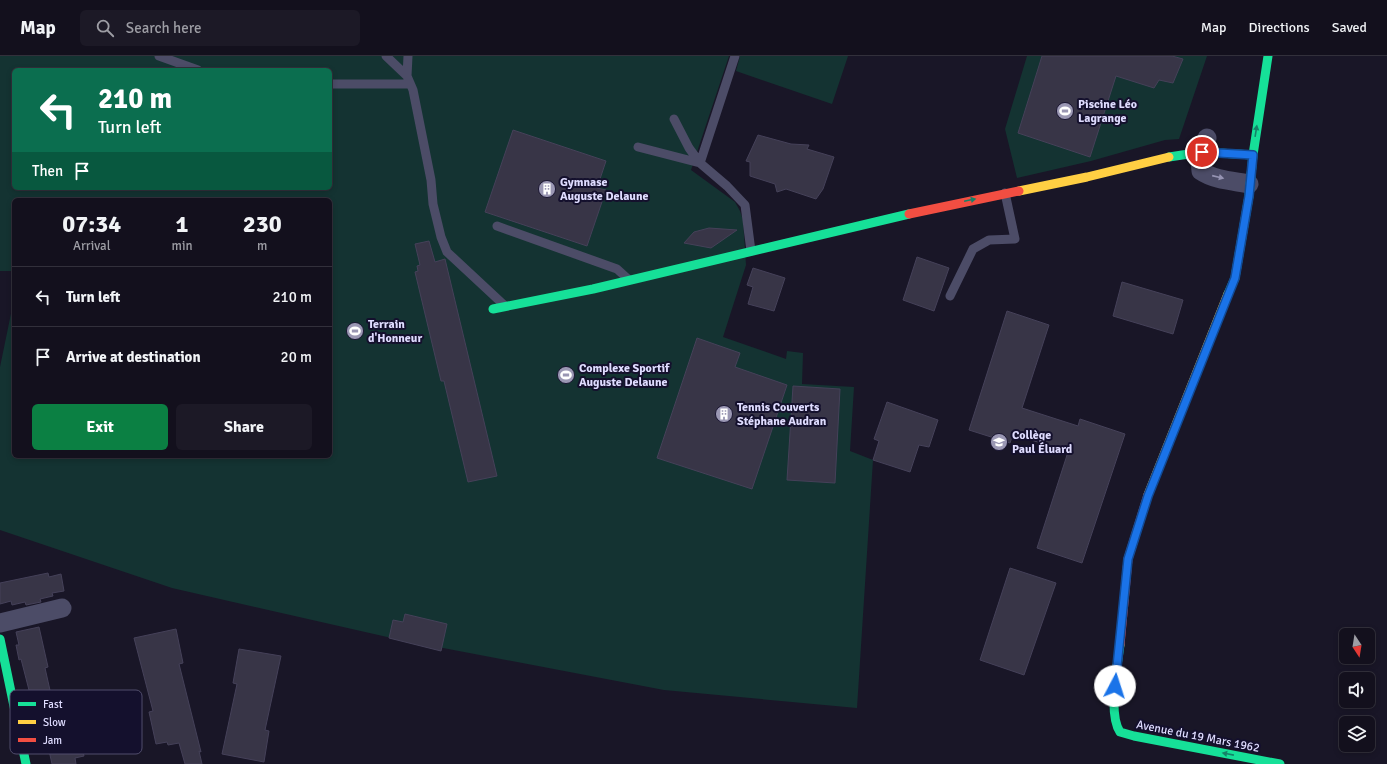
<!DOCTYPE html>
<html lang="en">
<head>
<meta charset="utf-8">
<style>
	body { margin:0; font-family:Signika,sans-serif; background:#1c1926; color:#f1f3f6; height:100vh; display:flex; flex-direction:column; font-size:15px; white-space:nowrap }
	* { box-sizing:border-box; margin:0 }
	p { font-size:13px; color:#9d9da4 }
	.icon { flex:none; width:22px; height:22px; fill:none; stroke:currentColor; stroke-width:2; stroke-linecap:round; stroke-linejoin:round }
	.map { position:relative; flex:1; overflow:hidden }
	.sheet { position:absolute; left:12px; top:142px; width:320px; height:260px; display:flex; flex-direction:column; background:#13101d; border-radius:6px; box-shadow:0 2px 6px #0003,0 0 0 1px #32303b }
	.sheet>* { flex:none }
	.hud { position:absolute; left:12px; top:12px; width:320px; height:122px; border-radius:6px; box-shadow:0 2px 6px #0003,0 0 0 1px #32303b; background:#0b6e4f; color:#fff; overflow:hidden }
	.needle { width:26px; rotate:168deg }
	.controls { position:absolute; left:1339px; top:572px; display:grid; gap:8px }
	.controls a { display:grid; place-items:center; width:36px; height:36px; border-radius:6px; background:#13101d; box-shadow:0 2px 6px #0003,0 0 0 1px #32303b; font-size:20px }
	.pin { position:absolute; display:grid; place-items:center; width:34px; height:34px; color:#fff; margin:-17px; border:2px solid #fff; border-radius:50%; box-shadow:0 1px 4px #0007 }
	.me { position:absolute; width:44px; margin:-22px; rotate:5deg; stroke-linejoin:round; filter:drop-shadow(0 0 3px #0008) }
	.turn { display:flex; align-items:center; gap:14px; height:84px; padding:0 20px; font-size:18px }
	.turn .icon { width:52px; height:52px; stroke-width:2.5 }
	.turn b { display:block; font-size:28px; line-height:34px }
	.then { display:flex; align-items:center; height:38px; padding:0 20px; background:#0003; gap:8px; font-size:15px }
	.eta { display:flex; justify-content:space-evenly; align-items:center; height:68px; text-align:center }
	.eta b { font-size:24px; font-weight:700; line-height:28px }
	.button { display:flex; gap:8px; margin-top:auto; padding:8px 20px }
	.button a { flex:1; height:46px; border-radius:6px; background:#0b8043; color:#fff; font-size:16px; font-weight:700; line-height:46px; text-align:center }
	.button a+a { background:#1c1926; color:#f1f3f6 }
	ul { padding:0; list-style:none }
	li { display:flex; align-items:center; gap:12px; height:60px; padding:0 20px; border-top:1px solid #32303b }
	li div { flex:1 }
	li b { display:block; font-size:15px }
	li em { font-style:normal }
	header { display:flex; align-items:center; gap:24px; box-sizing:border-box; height:56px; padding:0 20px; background:#13101d; border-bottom:1px solid #32303b }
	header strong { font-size:19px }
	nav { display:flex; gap:22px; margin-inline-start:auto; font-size:14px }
	.search { width:280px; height:36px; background:#1c1926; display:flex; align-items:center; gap:10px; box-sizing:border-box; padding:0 14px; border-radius:6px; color:#9d9da4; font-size:15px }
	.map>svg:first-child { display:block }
	.green { fill:#143332; fill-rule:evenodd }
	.building { fill:#383547; stroke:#454159 }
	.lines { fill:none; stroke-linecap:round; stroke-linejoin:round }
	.lane { stroke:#4c4c67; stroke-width:9 }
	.street { stroke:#4c4c67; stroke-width:19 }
	.fast { stroke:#16e098; stroke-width:9 }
	.slow { stroke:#ffcf43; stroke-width:9 }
	.jam { stroke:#f24e42; stroke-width:9 }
	.oneway { fill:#158268 }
	.oneway2 { fill:#9694b3 }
	.route-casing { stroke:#114b97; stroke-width:10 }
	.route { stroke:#1a73e8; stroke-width:7 }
	.labels { text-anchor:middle; stroke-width:4; stroke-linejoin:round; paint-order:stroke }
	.poi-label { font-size:12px; font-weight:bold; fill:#dfdcff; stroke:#14102d; text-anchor:start }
	.street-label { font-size:12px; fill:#dfdcff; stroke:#14102d }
	.key { fill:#14102d; stroke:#514d6c; stroke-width:1 }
	.key-label { font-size:11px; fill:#dfdcff }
</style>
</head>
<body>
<header>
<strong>Map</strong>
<div class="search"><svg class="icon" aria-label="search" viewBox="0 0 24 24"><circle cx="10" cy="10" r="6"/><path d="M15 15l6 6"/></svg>Search here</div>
<nav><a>Map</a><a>Directions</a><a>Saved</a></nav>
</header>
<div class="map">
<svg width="1387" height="708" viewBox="0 0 1387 708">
	<rect width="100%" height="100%" fill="#191627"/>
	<!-- green -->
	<path class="green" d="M0,0H729L691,114L735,146L740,155L743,164L746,209L723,281L786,303L787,295L803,297L802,328L854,331L850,395L873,404L857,652L664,634L396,583L172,532L0,474V311L14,243V400H330V144H14V215H0ZM14,14H330V132H14Z
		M740,0H848L832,48L736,15Z
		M1027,0H1207L1179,83L1165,84L1091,105L1017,122L1005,73Z"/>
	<!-- building -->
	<path class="building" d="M1042,0H1172L1183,3L1173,27L1159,24L1154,32L1116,20L1090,101L1018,77Z
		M513,74L606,105L597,132L606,134L587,190L485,156Z
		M758,79L791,88L809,89L807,93L834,101L823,133L816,143L786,133L777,136L775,128L750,120V106L746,105Z
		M709,172L737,174L711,192L684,187L694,176Z
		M429,185L435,206L445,203L497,420L468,426L444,325H441L415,216L418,215L417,210L420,209L415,188Z
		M917,201L949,212L934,255L903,244Z
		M753,212L785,222L774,255L748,248L753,231L747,229Z
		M1122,226L1183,244L1173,278L1113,260Z
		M1007,255L1049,269L1022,352L1078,370L1080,363L1125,378L1082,507L1037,492L1068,396L1013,378L1010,387L969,374Z
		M697,282L740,297L735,311L787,329L752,433L657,402Z
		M793,330L840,333L835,427L787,424Z
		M887,346L938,364L929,391L919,389L910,416L873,404L879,385L874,383Z
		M1010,512L1056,527L1024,619L980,604Z
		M48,517L49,521L61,518L64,535L52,537L53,540L40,543L41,546L26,549L25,546L12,549L11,545L0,548V527Z
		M405,558L447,568L441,595L389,582L393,564L403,566Z
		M39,571L48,611L45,612L56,661L32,665L26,638H30L21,603L19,604L16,589H19L16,576Z
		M176,573L183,607L179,608L201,696L199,695L202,708H185L179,687L168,689L167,686L156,688L149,656L153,655L134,582Z
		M239,593L281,600L265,674L269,675L264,706L222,698L237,628L233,627Z
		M79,676L84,700L75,702L76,708H52L48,690L50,689L49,682Z"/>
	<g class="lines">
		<!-- lane -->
		<path class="lane" d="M159,0L198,14
			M386,0L407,20L413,34L431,124L433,148L441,181L447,196L504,249
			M407,20L408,0
			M330,28H410
			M674,63L689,92L700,107L727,130L745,149L751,195
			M638,91L700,107L735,0
			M497,170L617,213L628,223
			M950,240L973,193L989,184L1015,183L1005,137"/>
		<!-- street -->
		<path class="street" d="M1207,82L1200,103L1201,115C1214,124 1234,125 1249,128
			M0,567L62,552"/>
		<!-- fast -->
		<path class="fast" d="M1169,101L1202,96L1253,99
			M1228,238L1235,222L1249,140L1253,99L1268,0
			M493,253L593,233L909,158
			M0,583L26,708
			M1120,589C1117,611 1108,658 1120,676L1134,680L1280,708"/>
		<!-- slow -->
		<path class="slow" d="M1019,135L1087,121L1169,101
			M1148,439L1228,238"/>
		<!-- jam -->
		<path class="jam" d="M909,158L1019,135
			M1120,589L1128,503L1148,439"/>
	</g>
	<!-- one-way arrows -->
	<defs><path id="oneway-solid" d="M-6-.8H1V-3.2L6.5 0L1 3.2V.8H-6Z"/></defs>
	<g class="oneway">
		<use href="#oneway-solid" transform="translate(1256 75) rotate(-81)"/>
		<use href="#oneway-solid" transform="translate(970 144) rotate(-12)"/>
		<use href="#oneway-solid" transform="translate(1228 698) rotate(-169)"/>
	</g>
	<use class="oneway2" href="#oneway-solid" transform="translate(1218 121) rotate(13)"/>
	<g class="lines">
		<!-- route casing -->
		<g class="route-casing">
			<path id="route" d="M1115,630L1128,503L1148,440L1235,222L1249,140L1253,99L1202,96"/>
		</g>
		<!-- route -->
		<use href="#route" class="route"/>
	</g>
	<!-- icons -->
	<defs>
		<g id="stadium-disc" transform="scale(0.9)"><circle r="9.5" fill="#9a97b3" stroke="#14102d"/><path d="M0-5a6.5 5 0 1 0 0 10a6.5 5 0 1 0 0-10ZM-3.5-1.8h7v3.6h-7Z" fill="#fff"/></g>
		<g id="building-disc" transform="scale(0.9)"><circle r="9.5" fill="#9a97b3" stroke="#14102d"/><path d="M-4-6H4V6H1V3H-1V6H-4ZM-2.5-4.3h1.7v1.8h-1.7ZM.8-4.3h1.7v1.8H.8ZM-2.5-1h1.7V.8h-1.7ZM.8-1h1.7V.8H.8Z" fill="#fff"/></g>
		<g id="school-disc" transform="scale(0.9)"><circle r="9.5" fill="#9a97b3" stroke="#14102d"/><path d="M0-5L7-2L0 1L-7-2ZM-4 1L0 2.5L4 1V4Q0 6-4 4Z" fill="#fff"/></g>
	</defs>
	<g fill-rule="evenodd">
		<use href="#stadium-disc" x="1065" y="55"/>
		<use href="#building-disc" x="547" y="133"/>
		<use href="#stadium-disc" x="355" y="275"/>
		<use href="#stadium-disc" x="566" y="319"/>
		<use href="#building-disc" x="724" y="358"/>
		<use href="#school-disc" x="999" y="386"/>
	</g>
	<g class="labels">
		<!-- poi labels -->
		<g class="poi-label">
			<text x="1078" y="52">Piscine Léo<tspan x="1078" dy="14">Lagrange</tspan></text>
			<text x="560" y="130">Gymnase<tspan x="560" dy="14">Auguste Delaune</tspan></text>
			<text x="368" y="272">Terrain<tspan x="368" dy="14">d'Honneur</tspan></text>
			<text x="579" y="316">Complexe Sportif<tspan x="579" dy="14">Auguste Delaune</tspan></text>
			<text x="737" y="355">Tennis Couverts<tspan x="737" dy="14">Stéphane Audran</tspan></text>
			<text x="1012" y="383">Collège<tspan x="1012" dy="14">Paul Éluard</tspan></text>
		</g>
		<!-- street labels -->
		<g class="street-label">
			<text transform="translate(1198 680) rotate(11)" y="4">Avenue du 19 Mars 1962</text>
		</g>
	</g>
	<!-- legend -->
	<rect x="10" y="634" width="132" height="64" rx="6" class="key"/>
	<rect x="18" y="646" width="18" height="4" fill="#16e098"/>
	<rect x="18" y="664" width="18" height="4" fill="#ffcf43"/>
	<rect x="18" y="682" width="18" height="4" fill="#f24e42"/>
	<g class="key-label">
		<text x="43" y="652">Fast</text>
		<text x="43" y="670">Slow</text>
		<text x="43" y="688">Jam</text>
	</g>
</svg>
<div class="controls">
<a><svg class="needle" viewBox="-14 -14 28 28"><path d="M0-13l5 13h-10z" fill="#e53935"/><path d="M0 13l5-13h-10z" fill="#9d9da4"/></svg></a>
<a><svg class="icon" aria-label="sound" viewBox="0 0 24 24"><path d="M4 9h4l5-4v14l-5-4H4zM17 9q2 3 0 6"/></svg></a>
<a><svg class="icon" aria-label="layers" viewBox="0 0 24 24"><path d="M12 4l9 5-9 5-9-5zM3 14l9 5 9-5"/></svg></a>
</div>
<div class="pin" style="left:1202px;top:96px;background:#d93025"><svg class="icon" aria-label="arrive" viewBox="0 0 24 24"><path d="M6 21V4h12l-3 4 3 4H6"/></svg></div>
<svg class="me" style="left:1115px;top:630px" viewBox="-20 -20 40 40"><circle r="19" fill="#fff"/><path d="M0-13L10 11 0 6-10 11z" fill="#1a73e8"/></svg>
<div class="hud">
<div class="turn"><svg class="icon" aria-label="left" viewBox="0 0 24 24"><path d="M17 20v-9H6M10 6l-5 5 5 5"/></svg><div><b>210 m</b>Turn left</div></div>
<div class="then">Then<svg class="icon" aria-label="arrive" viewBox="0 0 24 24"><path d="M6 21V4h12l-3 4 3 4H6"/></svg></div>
</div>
<section class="sheet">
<div class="eta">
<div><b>07:34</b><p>Arrival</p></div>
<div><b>1</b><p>min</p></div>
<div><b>230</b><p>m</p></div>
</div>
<ul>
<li><svg class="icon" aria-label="left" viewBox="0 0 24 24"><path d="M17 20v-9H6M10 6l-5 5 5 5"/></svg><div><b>Turn left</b></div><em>210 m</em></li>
<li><svg class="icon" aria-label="arrive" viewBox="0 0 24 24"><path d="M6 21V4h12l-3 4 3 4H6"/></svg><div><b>Arrive at destination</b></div><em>20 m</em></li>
</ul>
<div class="button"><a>Exit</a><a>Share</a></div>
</section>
</div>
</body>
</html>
